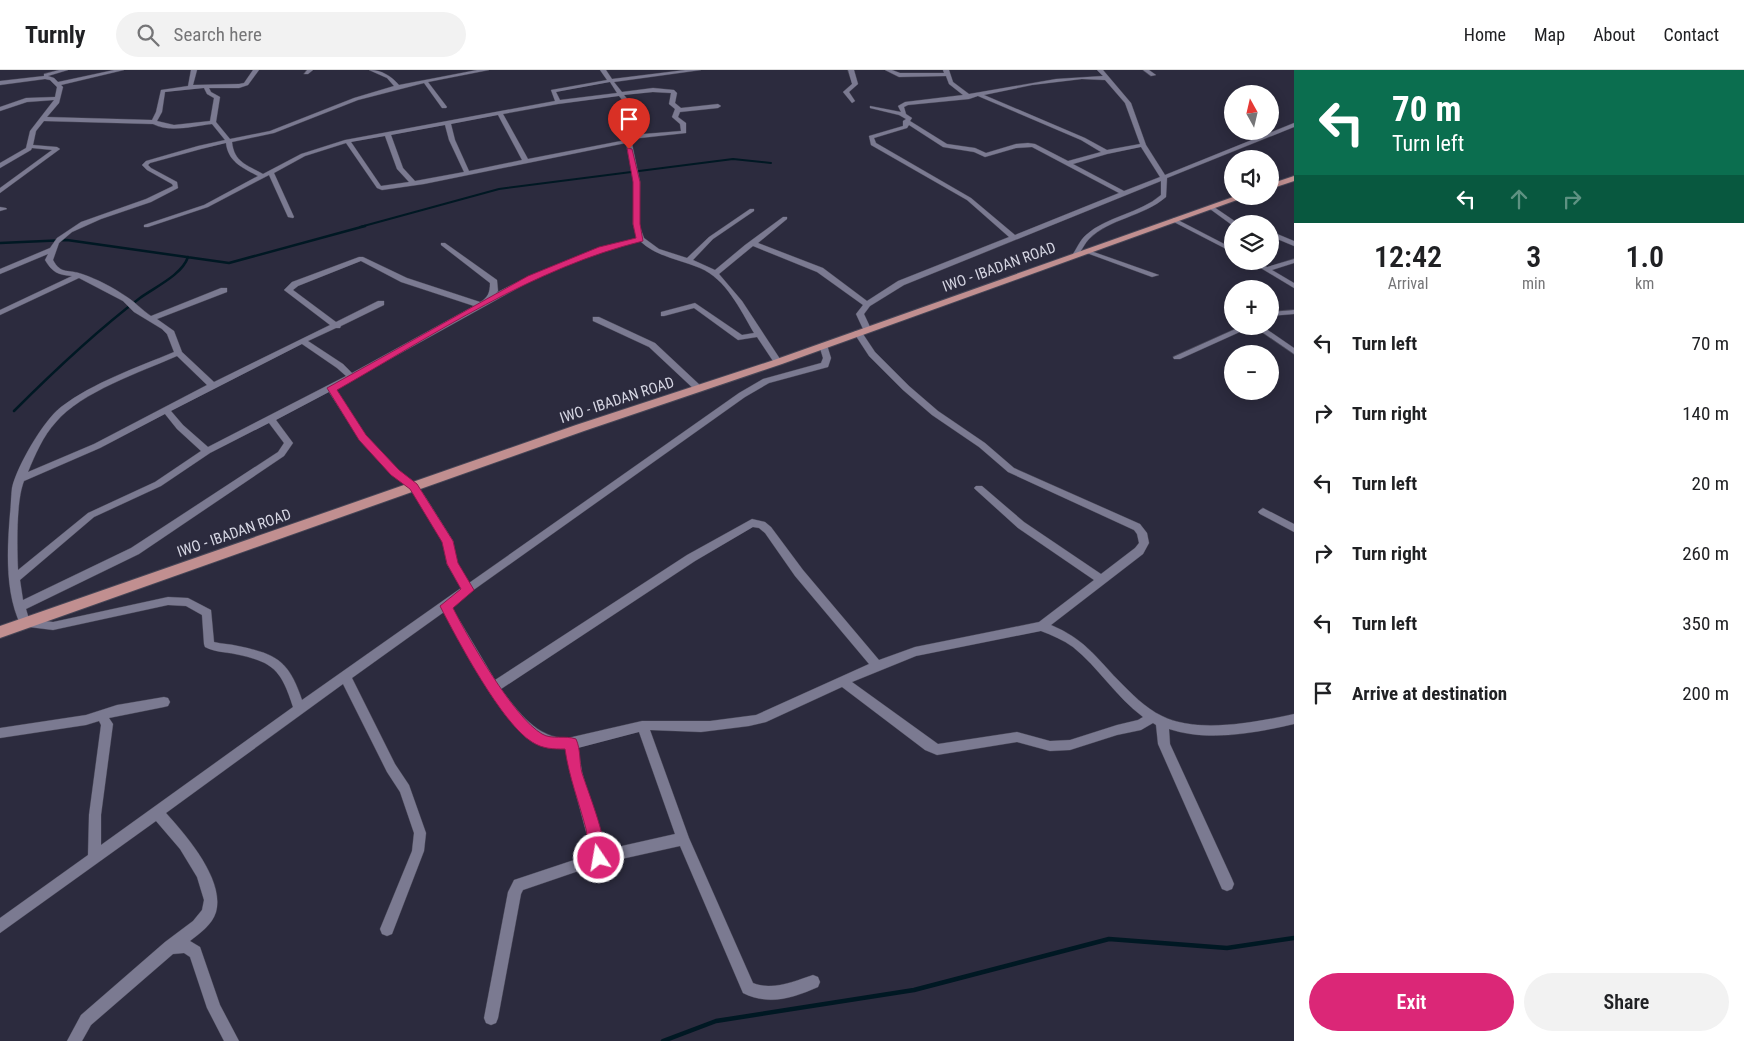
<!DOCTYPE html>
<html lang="en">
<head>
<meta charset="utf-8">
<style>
	body { margin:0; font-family:"Roboto Condensed",sans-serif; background:#f2f2f2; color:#202124; height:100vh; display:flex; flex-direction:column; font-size:19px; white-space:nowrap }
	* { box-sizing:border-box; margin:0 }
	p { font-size:16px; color:#757577 }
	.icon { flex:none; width:28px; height:28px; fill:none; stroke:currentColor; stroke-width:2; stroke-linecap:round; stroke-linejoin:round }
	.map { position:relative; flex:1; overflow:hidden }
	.panel { display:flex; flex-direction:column; background:#fff; width:450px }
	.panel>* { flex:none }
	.banner { background:#0b6e4f; color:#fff; overflow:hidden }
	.needle { width:32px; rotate:352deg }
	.controls { position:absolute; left:1224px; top:15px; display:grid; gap:10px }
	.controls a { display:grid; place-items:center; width:55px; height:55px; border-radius:50%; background:#fff; box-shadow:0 2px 12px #0003; font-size:25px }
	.pin { position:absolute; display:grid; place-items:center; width:42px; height:42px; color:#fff; margin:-51px -21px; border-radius:50% 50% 50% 0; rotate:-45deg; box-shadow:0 0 5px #0007 }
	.pin .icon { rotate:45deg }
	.me { position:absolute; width:55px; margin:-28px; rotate:348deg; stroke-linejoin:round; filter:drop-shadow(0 0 4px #0008) }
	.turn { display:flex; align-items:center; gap:18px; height:105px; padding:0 15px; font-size:22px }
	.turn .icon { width:65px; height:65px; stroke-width:2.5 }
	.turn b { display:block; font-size:35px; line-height:42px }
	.lanes { display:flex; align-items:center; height:48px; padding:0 15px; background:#0003; justify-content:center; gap:25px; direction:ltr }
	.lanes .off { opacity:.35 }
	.eta { display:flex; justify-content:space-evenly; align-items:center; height:85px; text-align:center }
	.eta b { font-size:30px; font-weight:600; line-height:35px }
	.button { display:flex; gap:10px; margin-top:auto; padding:10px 15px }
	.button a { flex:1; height:58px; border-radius:30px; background:#db2777; color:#fff; font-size:20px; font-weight:600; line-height:58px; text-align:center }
	.button a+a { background:#f2f2f2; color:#202124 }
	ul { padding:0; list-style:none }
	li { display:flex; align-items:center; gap:15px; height:70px; padding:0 15px }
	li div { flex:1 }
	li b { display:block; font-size:19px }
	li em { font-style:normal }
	header { display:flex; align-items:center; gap:30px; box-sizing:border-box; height:70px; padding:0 25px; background:#fff; border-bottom:1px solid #e0e0e0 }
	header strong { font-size:24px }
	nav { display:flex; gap:28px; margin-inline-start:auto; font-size:18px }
	.search { width:350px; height:45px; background:#f2f2f2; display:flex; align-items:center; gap:12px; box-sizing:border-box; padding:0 18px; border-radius:28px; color:#757577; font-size:19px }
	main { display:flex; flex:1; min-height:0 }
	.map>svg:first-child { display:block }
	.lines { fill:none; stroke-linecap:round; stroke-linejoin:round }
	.stream-far2 { stroke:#001823; stroke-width:2 }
	.stream-far1 { stroke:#001823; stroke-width:2.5 }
	.stream { stroke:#001823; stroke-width:4.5 }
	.street-casing { stroke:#474656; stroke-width:1 }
	.primary-casing { stroke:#474656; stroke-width:2 }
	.street { fill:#7b7a91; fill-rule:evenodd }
	.primary { fill:#c18f90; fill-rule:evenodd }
	.route { fill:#db2777; stroke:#8e194d }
	.labels { text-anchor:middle; stroke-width:4; stroke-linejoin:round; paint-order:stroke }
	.street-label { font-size:15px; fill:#d6d6e3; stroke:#2c2b3e }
</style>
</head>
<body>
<header>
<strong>Turnly</strong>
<div class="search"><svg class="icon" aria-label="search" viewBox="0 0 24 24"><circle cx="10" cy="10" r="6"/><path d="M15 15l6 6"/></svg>Search here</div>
<nav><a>Home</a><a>Map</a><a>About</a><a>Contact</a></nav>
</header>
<main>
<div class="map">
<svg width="1294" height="971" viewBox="0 0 1294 971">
	<rect width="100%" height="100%" fill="#2c2b3e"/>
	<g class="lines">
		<!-- stream-far2 -->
		<path class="stream-far2" d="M360,157L499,119L733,89L771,93"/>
		<!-- stream-far1 -->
		<path class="stream-far1" d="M0,173L67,170L229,193L365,156
			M14,341C54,301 95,262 140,228C155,217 182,205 188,187"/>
		<!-- stream -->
		<path class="stream" d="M663,971L716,951L914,920L1109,869L1227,878L1294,868"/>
		<!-- street casing -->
		<g class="street-casing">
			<path id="street" d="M59,0H68L48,6L54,8L58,12L114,0H124L61,15L63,17L59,33L47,47L152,50L156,42L161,20L188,16L191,0H197L193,15L239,14L244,13L253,0H259L248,15L239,18H209L211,22L220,27L216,52L230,69L270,61L354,28L394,16L387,8L369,0C382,0 391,6 399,15L477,0H489L428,12L447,37L446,38H442L424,13L358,30L274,63L232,72C234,92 247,95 263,104L301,84L345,70L555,31L551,20L607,10L600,0H606L612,9L685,0H701L614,12L622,22L653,18L674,20L677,23L675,33L681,38L718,34L721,36L718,38L680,42L678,47L686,53V63L631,69L640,112L639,154L644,168L659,179L687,188L709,167L750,139H754V141L713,169L693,190L715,200L745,175L783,147H787V149L758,173L823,198L867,231L898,211L1009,167L967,130L871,75L869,66L903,56V51L906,49L899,45L870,38V36L901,42L898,36L905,32L963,25L949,14L946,6L899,7L885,0H892L900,3H944L943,0H949L953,12L969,24L1056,9L1103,6L1097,0H1103L1131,33L1146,75L1165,105L1294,53V57L1167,108L1166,127C1143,147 1110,148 1089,169C1085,173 1082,180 1078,185L1073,184C1077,178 1080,170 1086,165C1107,146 1139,144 1161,125V111L904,215L870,236L864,244L871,259L867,261L863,259L856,244L863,235L817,202L753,176L719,204L742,231L782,292L781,294H775L757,267L738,270L694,238L664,246H661V242L695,233L742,265L754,263C740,239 726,209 700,198C679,189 657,187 640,171L604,180L534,209L336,319L366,366L398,401L417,415L426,428L453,471L457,493L469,513L739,323L763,309L821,293L823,288L819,275L823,273L827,275L831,288L828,297L769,313L745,327L451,536L495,610L687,485L752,449L765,452L771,457L803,500L879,590L915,577L1039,552L1094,510L1018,458L976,420L974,418L976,416H982L1024,452L1101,504L1135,478L1139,473L1137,464L1134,460L1008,402L979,377L932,345L903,320L869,286L854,263L855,261H861L875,282L909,316L938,341L985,373L1014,398L1140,454L1147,463L1149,473L1143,484L1051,555C1084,569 1094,585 1118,610C1131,623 1145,638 1162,646C1198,664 1257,652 1294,644V654C1255,663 1208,672 1169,659L1170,674L1232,809L1234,814L1232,819L1227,821L1222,819L1158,674L1156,655L1153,653L1141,660L1117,665L1070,680L1050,681L1017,672L937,685L925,680L842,617L766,652L749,656L701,662L650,660L689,768L753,913C772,921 795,911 813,905L818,907L820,912L818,917C793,928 769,936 743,923L680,776L599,794L523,820L521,824L498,948L496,953L491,955L486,953L484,948L508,822L514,810L592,784L570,702L566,679C556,679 545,677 537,672C498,648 465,582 444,542L352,608L395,694L409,715L426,763L424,781L392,864L387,866L382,864L380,859L412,781L414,763L400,722L387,702L343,614L166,743C186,765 225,810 216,842C212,855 200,863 190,871L200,877L220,935L239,971H224L207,938L190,887L184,883L173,884L91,955L82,971H67L81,945L165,872L193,851L202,840L204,830L197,807L180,779L156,751L0,863V848L88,785L89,745L101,655L99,651L86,655L0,668V658L86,645L117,635L164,627L168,628L170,632L168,636L164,637L109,648L113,654L101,745V775L293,637C281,600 274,592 235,584C225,582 215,582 205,577L204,574L202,545L186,536L168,535L53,560L21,556C5,523 7,481 10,444C11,436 11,426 12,418C17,396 43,351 61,337C94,312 136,298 174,282L167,264L162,259L134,242L123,231L79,208L0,245V240L72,206C58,205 52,202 45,190L48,184L0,204V199L50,178L57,168L81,152L146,129L173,116L172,114L147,100L142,95L146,91L198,76L225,70L212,54C193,56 170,63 153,54L44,51L36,61L33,75L57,77L60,79L0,123V118L52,80L32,78L31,80L0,98V93L26,78L30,61L54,30L27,32L0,41V37L26,28L55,27L57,17L50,10L45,9L0,15V11L44,6V4ZM1082,9L1105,10L1125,33L1140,74L1107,80L1085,68L984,25L1032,15ZM610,12L617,23L560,30L556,22ZM204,18L207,24L214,28L210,51L174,55L157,51L162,42L165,22ZM653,22L671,23L669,34L675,39L672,47L680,54L681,61L631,65L628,52L629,31L624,25ZM619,26L623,31L622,52L626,70L528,89L503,44L558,34ZM978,26L1081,70L1101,82L1068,91L1035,74L1028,73L1016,74L986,83L975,78L947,74L910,51L912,48L906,44L904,37L908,35L969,29ZM498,45L522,90L469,101L455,70L451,54ZM445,55L449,70L464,102L415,111L403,98L391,65ZM909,55L943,77L974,82L985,87L1016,78L1032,77L1119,123L1015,165L971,128L876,73L874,68L907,58ZM385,66L397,99L409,112L381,116L351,72ZM226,73C228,92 243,98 258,106L204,135L144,155V157H148L208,137L269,105L288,147L293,148L294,147L274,103L305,86L346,73L377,118L382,120L424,114L626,73L634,112L633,154L637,168C588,181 541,199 496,223L498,221L497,210L445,173H441V175L490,213C490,222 488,228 480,232L407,208L363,187H359L292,212L284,220L330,255L214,312L182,282L174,261L157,249L227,222V218H221L151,246C142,240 135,232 127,227C114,218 97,209 82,204C69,199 61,205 53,190L59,173L72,162L101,149L151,132L178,118L177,112L151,98L148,95L150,93L201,79ZM1141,77L1160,107L1124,121L1073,94L1107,84ZM361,191L401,212L474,236L352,303L343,294L308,271L336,258H340L341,256L384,235V231H378L336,252L293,220L298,216ZM302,274L337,298L346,306L208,377L183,355L171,341ZM177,286L207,315L94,374L28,402C35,385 43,366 56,352C81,322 141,302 177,286ZM329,322L360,370L392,405L411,419L420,432L443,471L447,494L461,518L302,630C289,591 277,584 238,576C230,574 222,574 214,572L211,540L188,528L168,527L53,552L29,549L26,539L139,484L284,386L293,373L276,350ZM165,344L177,359L201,381L155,412L88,443L18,500C17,477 16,431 24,411L100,378ZM269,353L284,373L278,382L131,478L23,530L20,510L94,447L161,416L210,383ZM753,457L759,458L765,463L795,506L869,594L756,645L710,651H642L568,668C537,669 518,641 501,619L695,491ZM1041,561C1052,565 1063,570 1073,577C1098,597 1116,627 1143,647L1138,650L1117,655L1070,670L1050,671L1017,662L938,674L852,612L916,586ZM639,662L675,764L604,780L582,702L578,678Z
				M307,0H313L308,4H304Z
				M848,0H854L858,14L849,22L855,31L852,33L843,22L852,14Z
				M1143,0H1149L1156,5L1151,6Z
				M1212,136L1214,137L1239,154L1232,155L1210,139L1209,138Z
				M0,137L6,138L7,139L0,141Z
				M1174,148L1232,178V182L1172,151L1171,150Z
				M1270,161L1294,171V176L1270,166Z
				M1084,180H1088L1159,205L1152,207L1084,182Z
				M1294,189V193L1272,200L1294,213V218L1249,191H1257L1267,197Z
				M1294,240V244L1270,246V242Z
				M593,247H599L655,273L702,317V321H696L649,277L593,251Z
				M1242,256H1253L1180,289H1174L1173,287Z
				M1253,256H1262L1294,278V284Z
				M1263,438L1294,454V462L1260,444L1258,442L1260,440Z"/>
		</g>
		<!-- primary casing -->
		<g class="primary-casing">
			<path id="primary" d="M1294,106V111L1270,119V114Z
				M1236,126H1248L782,294L584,361L0,568V556L576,355L774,290Z"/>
		</g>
		<!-- street -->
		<use href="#street" class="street"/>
		<!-- primary -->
		<use href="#primary" class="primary"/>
	</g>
	<!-- route -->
	<path class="route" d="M627,78L632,79L640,112V154L643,171C533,198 435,264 337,320L366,365L399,400L417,414L453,471L458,493L474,520L453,538C468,568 514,648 542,664C552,670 565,665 576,669C581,680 579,692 582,703C588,722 611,778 604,794L599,796L594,794C589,783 588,771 586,759C579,732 569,707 565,679C553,679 543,679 532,672C502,654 457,569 440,536L461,519L447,494L442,472L410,419L391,405L359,370L327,318L528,206L599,177L636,168L633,154V112Z"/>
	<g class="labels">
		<!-- street labels -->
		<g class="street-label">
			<text transform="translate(999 197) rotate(-20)" y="5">IWO - IBADAN ROAD</text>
			<text transform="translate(617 330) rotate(-18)" y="5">IWO - IBADAN ROAD</text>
			<text transform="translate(234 463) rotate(-19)" y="5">IWO - IBADAN ROAD</text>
		</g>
	</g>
</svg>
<div class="controls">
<a><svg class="needle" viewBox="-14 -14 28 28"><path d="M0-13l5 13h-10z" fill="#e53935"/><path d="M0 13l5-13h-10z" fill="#757577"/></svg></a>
<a><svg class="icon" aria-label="sound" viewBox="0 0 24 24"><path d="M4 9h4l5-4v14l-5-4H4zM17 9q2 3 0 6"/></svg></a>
<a><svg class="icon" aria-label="layers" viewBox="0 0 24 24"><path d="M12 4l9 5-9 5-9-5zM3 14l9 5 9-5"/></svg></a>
<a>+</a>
<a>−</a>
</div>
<div class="pin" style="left:629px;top:79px;background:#d93025"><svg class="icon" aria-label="arrive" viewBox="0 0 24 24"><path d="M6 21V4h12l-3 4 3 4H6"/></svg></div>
<svg class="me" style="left:599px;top:788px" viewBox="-20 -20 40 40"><circle r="17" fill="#db2777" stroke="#fff" stroke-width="3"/><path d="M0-11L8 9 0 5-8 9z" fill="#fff"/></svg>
</div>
<section class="panel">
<div class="banner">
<div class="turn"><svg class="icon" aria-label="left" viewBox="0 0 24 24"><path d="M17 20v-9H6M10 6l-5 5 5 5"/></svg><div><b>70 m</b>Turn left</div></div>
<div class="lanes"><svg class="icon" aria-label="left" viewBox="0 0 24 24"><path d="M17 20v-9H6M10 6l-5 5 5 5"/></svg><svg class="icon off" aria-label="ahead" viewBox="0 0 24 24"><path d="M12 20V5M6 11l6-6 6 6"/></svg><svg class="icon off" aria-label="right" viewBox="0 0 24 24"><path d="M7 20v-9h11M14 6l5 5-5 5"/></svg></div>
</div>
<div class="eta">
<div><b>12:42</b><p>Arrival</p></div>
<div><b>3</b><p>min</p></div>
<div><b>1.0</b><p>km</p></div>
</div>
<ul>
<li><svg class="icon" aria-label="left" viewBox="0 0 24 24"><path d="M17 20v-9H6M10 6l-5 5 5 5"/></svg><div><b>Turn left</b></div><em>70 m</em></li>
<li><svg class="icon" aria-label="right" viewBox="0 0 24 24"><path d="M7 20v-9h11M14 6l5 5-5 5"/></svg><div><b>Turn right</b></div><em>140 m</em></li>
<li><svg class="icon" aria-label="left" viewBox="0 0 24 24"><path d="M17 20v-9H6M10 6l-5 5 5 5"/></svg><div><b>Turn left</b></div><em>20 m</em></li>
<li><svg class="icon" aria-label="right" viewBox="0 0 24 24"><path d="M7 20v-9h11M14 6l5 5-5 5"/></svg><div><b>Turn right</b></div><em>260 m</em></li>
<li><svg class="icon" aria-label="left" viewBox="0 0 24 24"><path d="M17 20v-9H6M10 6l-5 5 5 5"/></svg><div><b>Turn left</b></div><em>350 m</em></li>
<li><svg class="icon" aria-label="arrive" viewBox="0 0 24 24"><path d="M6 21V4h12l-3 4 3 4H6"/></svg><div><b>Arrive at destination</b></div><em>200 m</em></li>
</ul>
<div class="button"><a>Exit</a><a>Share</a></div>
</section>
</main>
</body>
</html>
